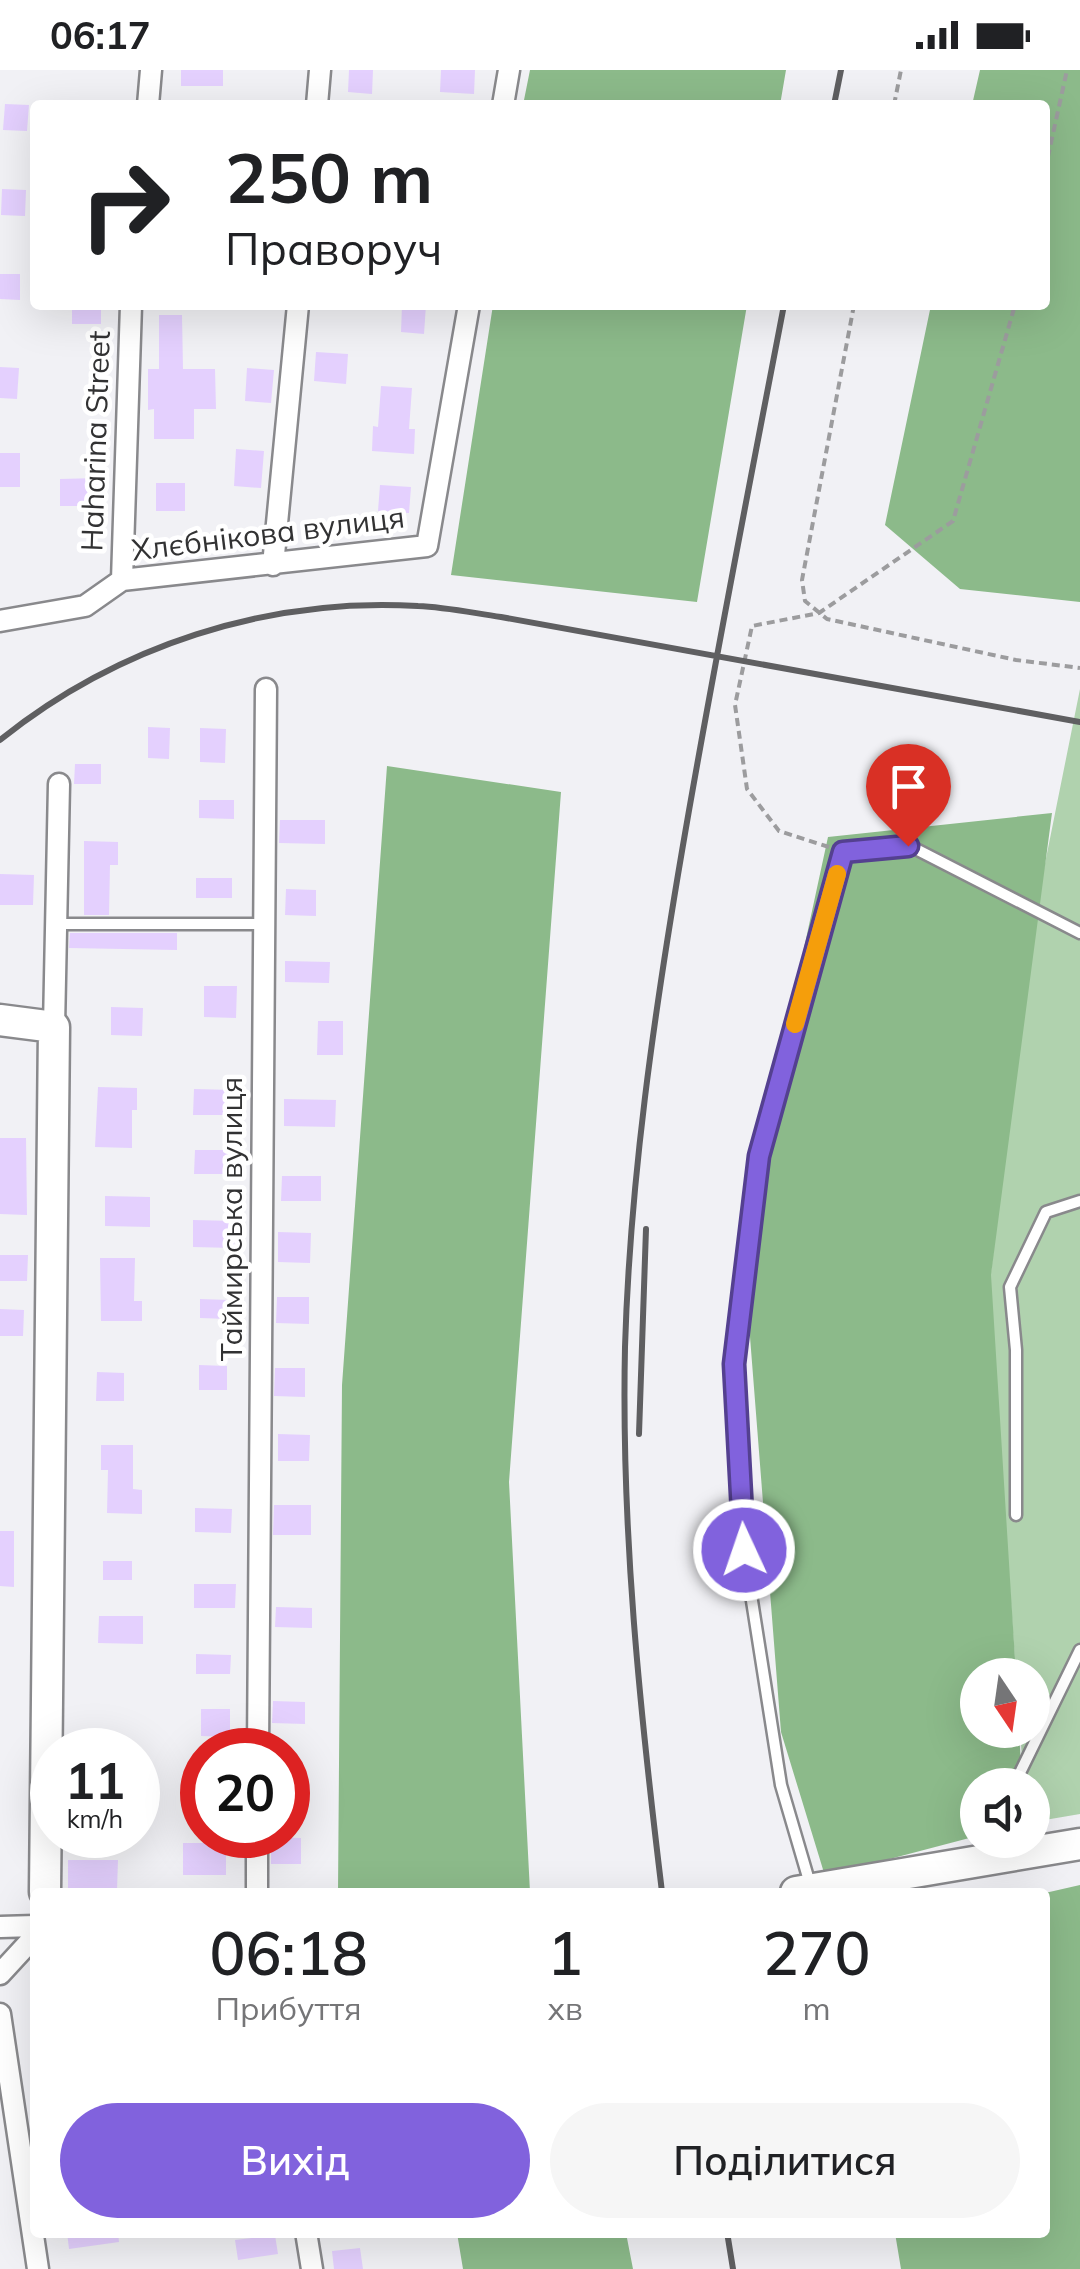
<!DOCTYPE html>
<html lang="uk">
<head>
<meta charset="utf-8">
<style>
	body { margin:0; font-family:Mulish,sans-serif; background:#f6f6f6; color:#202124; height:100vh; display:flex; flex-direction:column; font-size:38px; white-space:nowrap }
	* { box-sizing:border-box; margin:0 }
	p { font-size:32px; color:#757577 }
	.icon { flex:none; width:55px; height:55px; fill:none; stroke:currentColor; stroke-width:2; stroke-linecap:round; stroke-linejoin:round }
	.map { position:relative; flex:1; overflow:hidden }
	.side { position:absolute; left:30px; top:1818px; width:1020px; height:350px; display:flex; flex-direction:column; background:#fff; border-radius:10px; box-shadow:0 10px 40px #0002 }
	.side>* { flex:none }
	.hud { position:absolute; left:30px; top:30px; width:1020px; height:210px; border-radius:10px; box-shadow:0 10px 40px #0002; background:#fff; color:#202124; overflow:hidden }
	.needle { width:65px; rotate:167deg }
	.fabs { position:absolute; left:960px; top:1588px; display:grid; gap:20px }
	.fabs a { display:grid; place-items:center; width:90px; height:90px; border-radius:50%; background:#fff; box-shadow:0 10px 40px #0002; font-size:50px }
	.speed { position:absolute; left:30px; top:1658px; display:flex; gap:20px; font-size:50px; font-weight:700; text-align:center }
	.speed>* { display:grid; place-content:center; width:130px; height:130px; border-radius:50%; background:#fff; box-shadow:0 10px 40px #0002; line-height:1 }
	.speed small { font-size:25px; font-weight:400 }
	.speed .limit { border:15px solid #d22; background:#fff; color:#111 }
	.pin { position:absolute; display:grid; place-items:center; width:85px; height:85px; color:#fff; margin:-102px -42px; border-radius:50% 50% 50% 0; rotate:-45deg; box-shadow:0 0 10px #0007 }
	.pin .icon { rotate:45deg }
	.me { position:absolute; width:110px; margin:-55px; rotate:357deg; stroke-linejoin:round; filter:drop-shadow(0 0 8px #0008) }
	.turn { display:flex; align-items:center; gap:35px; height:210px; padding:0 30px; font-size:45px }
	.turn .icon { width:130px; height:130px; stroke-width:2.5 }
	.turn b { display:block; font-size:70px; line-height:85px }
	.eta { display:flex; justify-content:space-evenly; align-items:center; height:170px; text-align:center }
	.eta b { font-size:60px; font-weight:600; line-height:70px }
	.cta { display:flex; gap:20px; margin-top:auto; padding:20px 30px }
	.cta a { flex:1; height:115px; border-radius:60px; background:#8162dd; color:#fff; font-size:40px; font-weight:600; line-height:115px; text-align:center }
	.cta a+a { background:#f6f6f6; color:#202124 }
	.status { display:flex; justify-content:space-between; align-items:center; height:70px; padding:0 50px; background:#fff; direction:ltr }
	.status svg { height:28px; fill:currentColor }
	.map>svg:first-child { display:block }
	.green { fill:#b0d2ae }
	.forest { fill:#8cba8a }
	.building { fill:#e4d0fe }
	.lines { fill:none; stroke-linecap:round; stroke-linejoin:round }
	.service-casing { stroke:#89898c; stroke-width:15 }
	.minor-casing { stroke:#89898c; stroke-width:25 }
	.secondary-casing { stroke:#89898c; stroke-width:35 }
	.path { stroke:#9c9c9e; stroke-width:4; stroke-dasharray:8 5; stroke-linecap:butt }
	.service { stroke:#fff; stroke-width:10 }
	.minor { stroke:#fff; stroke-width:20 }
	.secondary { stroke:#fff; stroke-width:30 }
	.rail { stroke:#5f5f61; stroke-width:6 }
	.route-casing { stroke:#544090; stroke-width:25 }
	.route { stroke:#8162dd; stroke-width:18 }
	.slow { stroke:#f59e0b; stroke-width:18 }
	.labels { text-anchor:middle; stroke-width:9; stroke-linejoin:round; paint-order:stroke }
	.street-label { font-size:30px; fill:#323233; stroke:#fff }
</style>
</head>
<body>
<div class="status"><b>06:17</b><svg viewBox="0 0 49 12"><path d="M0 12V9h3v3zM5 12V6h3v6zM10 12V3h3v9zM15 12V0h3v12zM26 1h20v11H26zM47 4h2v5h-2z"/></svg></div>
<div class="map">
<svg width="1080" height="2199" viewBox="0 0 1080 2199">
	<rect width="100%" height="100%" fill="#f1f1f5"/>
	<!-- green -->
	<path class="green" d="M1080,619V1744L1033,1752L1032,1715H1024L1020,1660H1032V1605H1016L989,1219L1031,863Z"/>
	<!-- forest -->
	<path class="forest" d="M530,0H786L780,35H523Z
		M980,0H1080V532L960,519L885,455L931,235H1045V35H972Z
		M493,235H747L697,532L451,505Z
		M387,696L561,722L509,1412L530,1822H338L342,1315Z
		M1052,743L991,1205L1016,1605H978V1660H1019L1022,1715H978L977,1766L825,1806L781,1662L742,1165L828,767Z
		M1080,1815V2199H901L895,2163L1045,2162V1823Z
		M457,2163H626L633,2199H463Z"/>
	<!-- building -->
	<path class="building" d="M181,0H223V16H181Z
		M349,0H373L372,24L348,22Z
		M441,0H475L474,24L440,22Z
		M5,34L29,35L27,61L3,60Z
		M2,119L26,120L25,146L1,145Z
		M0,204H20V230L0,229Z
		M72,235H101V254H72Z
		M402,235H426L424,264L401,262Z
		M159,245H182L183,299H215L216,339H194V369H154V339L148,340V299H159Z
		M316,282L348,284L346,314L314,311Z
		M0,297L19,298L17,329L0,328Z
		M247,298L274,300L271,333L245,331Z
		M381,316L412,318L409,359H415L414,384L372,381L373,356L378,357Z
		M236,379L264,381L261,418L234,416Z
		M0,383H20V417H0Z
		M98,408V436H60V409Z
		M156,413H185V441H156Z
		M380,415L411,417L409,443L378,441Z
		M148,657L170,658L169,689L148,688Z
		M200,658L226,659L225,693L200,692Z
		M75,694H101V714H74Z
		M199,730H234V749L199,748Z
		M280,750H325V774L279,773Z
		M84,771L118,772V795H110L109,845H84Z
		M0,804L34,805L33,835H0Z
		M196,808H232V828H196Z
		M286,819L316,820V846L285,845Z
		M70,863H177V880L69,878Z
		M285,891L330,892L329,913L285,912Z
		M204,916H237L236,948L204,947Z
		M111,937L143,938L142,966L111,965Z
		M318,951H343V985H317Z
		M98,1017L137,1018V1040H132V1078L95,1077Z
		M194,1019L233,1020V1045H193Z
		M284,1029L336,1030L335,1057L284,1056Z
		M0,1068H26L27,1145L0,1144Z
		M195,1080H231L230,1104H194Z
		M282,1106H321V1131H281Z
		M105,1126L150,1127V1157L105,1156Z
		M193,1150L235,1151L234,1178L193,1177Z
		M278,1162L311,1163L310,1193L278,1192Z
		M0,1185H28L27,1211H0Z
		M100,1188H135L134,1231H142V1251H101Z
		M277,1227H309V1254L276,1253Z
		M200,1229L229,1230L228,1249L200,1248Z
		M0,1239L24,1240L23,1266H0Z
		M199,1295L227,1296V1320H199Z
		M275,1298H305V1327L274,1326Z
		M97,1302L124,1303V1331H96Z
		M278,1364L310,1365L309,1391H278Z
		M101,1375H133V1419L142,1420V1444L107,1443L108,1400H101Z
		M274,1435H311V1465H273Z
		M195,1438L232,1439L231,1463L195,1462Z
		M0,1461H14V1517L0,1516Z
		M103,1491H132V1510H103Z
		M194,1514H236L235,1538H194Z
		M276,1537L312,1538V1558L275,1557Z
		M99,1546H143V1574L98,1573Z
		M196,1584L231,1585L230,1604H196Z
		M273,1631L305,1632V1654L272,1653Z
		M201,1639H230V1667L201,1666Z
		M271,1767L301,1768V1794H271Z
		M183,1773H226V1805H183Z
		M68,1790H118L117,1820L68,1819Z
		M67,2162H118L119,2172L69,2179Z
		M275,2165L278,2184L238,2190L235,2170Z
		M360,2178L363,2199H334L332,2181Z"/>
	<g class="lines">
		<!-- service casing -->
		<g class="service-casing">
			<path id="service" d="M56,854H264
				M1016,1445V1280L1010,1217L1046,1142L1080,1131
				M1014,1715L1080,1580
				M810,1814L781,1715L744,1480L734,1294L759,1086L843,782L908,775L1080,863"/>
		</g>
		<!-- minor casing -->
		<g class="minor-casing">
			<path id="minor" d="M148,35L151,0
				M317,35L320,0
				M503,35L509,0
				M273,495L298,235
				M122,510L131,235
				M0,551L85,536L122,510L427,476L469,235
				M54,957L59,714
				M258,1680L266,619
				M257,1822V1765
				M0,1857L35,1856
				M0,1904L35,1866
				M0,1944L38,2199
				M306,2162L312,2199"/>
		</g>
		<!-- secondary casing -->
		<g class="secondary-casing">
			<path id="secondary" d="M0,950L54,957L45,1822
				M796,1822L1080,1774"/>
		</g>
		<!-- path -->
		<path class="path" d="M894,35L901,0
			M1045,100L1067,0
			M854,235L802,510L805,531L827,549L1016,590L1080,598
			M829,777L779,761L747,719L735,635L752,556L819,543L953,451L1015,235"/>
		<!-- service -->
		<use href="#service" class="service"/>
		<!-- minor -->
		<use href="#minor" class="minor"/>
		<!-- secondary -->
		<use href="#secondary" class="secondary"/>
		<!-- rail -->
		<path class="rail" d="M834,35L841,0
			M0,670C117,576 267,527 418,536C445,537 473,543 501,547L1080,652
			M639,1364L646,1159
			M662,1822C640,1641 621,1460 625,1277C630,1111 654,945 682,781C713,599 749,417 784,235
			M727,2162L733,2199"/>
	</g>
	<g class="lines">
		<!-- route casing -->
		<g class="route-casing">
			<path id="route" d="M744,1480L734,1294L759,1086L843,782L908,776"/>
		</g>
		<!-- route -->
		<use href="#route" class="route"/>
		<!-- slow -->
		<path class="slow" d="M795,954L837,804"/>
	</g>
	<g class="labels">
		<!-- street labels -->
		<g class="street-label">
			<text transform="translate(96 371) rotate(-88)" y="10">Haharina Street</text>
			<text transform="translate(268 464) rotate(-7)" y="10">Хлєбнікова вулиця</text>
			<text transform="translate(232 1149) rotate(-90)" y="10">Таймирська вулиця</text>
		</g>
	</g>
</svg>
<div class="fabs">
<a><svg class="needle" viewBox="-14 -14 28 28"><path d="M0-13l5 13h-10z" fill="#e53935"/><path d="M0 13l5-13h-10z" fill="#757577"/></svg></a>
<a><svg class="icon" aria-label="sound" viewBox="0 0 24 24"><path d="M4 9h4l5-4v14l-5-4H4zM17 9q2 3 0 6"/></svg></a>
</div>
<div class="speed"><div>11<small>km/h</small></div><div class="limit">20</div></div>
<div class="pin" style="left:908px;top:776px;background:#d93025"><svg class="icon" aria-label="arrive" viewBox="0 0 24 24"><path d="M6 21V4h12l-3 4 3 4H6"/></svg></div>
<svg class="me" style="left:744px;top:1480px" viewBox="-20 -20 40 40"><circle r="17" fill="#8162dd" stroke="#fff" stroke-width="3"/><path d="M0-11L8 9 0 5-8 9z" fill="#fff"/></svg>
<div class="hud">
<div class="turn"><svg class="icon" aria-label="right" viewBox="0 0 24 24"><path d="M7 20v-9h11M14 6l5 5-5 5"/></svg><div><b>250 m</b>Праворуч</div></div>
</div>
<section class="side">
<div class="eta">
<div><b>06:18</b><p>Прибуття</p></div>
<div><b>1</b><p>хв</p></div>
<div><b>270</b><p>m</p></div>
</div>
<div class="cta"><a>Вихід</a><a>Поділитися</a></div>
</section>
</div>
</body>
</html>
